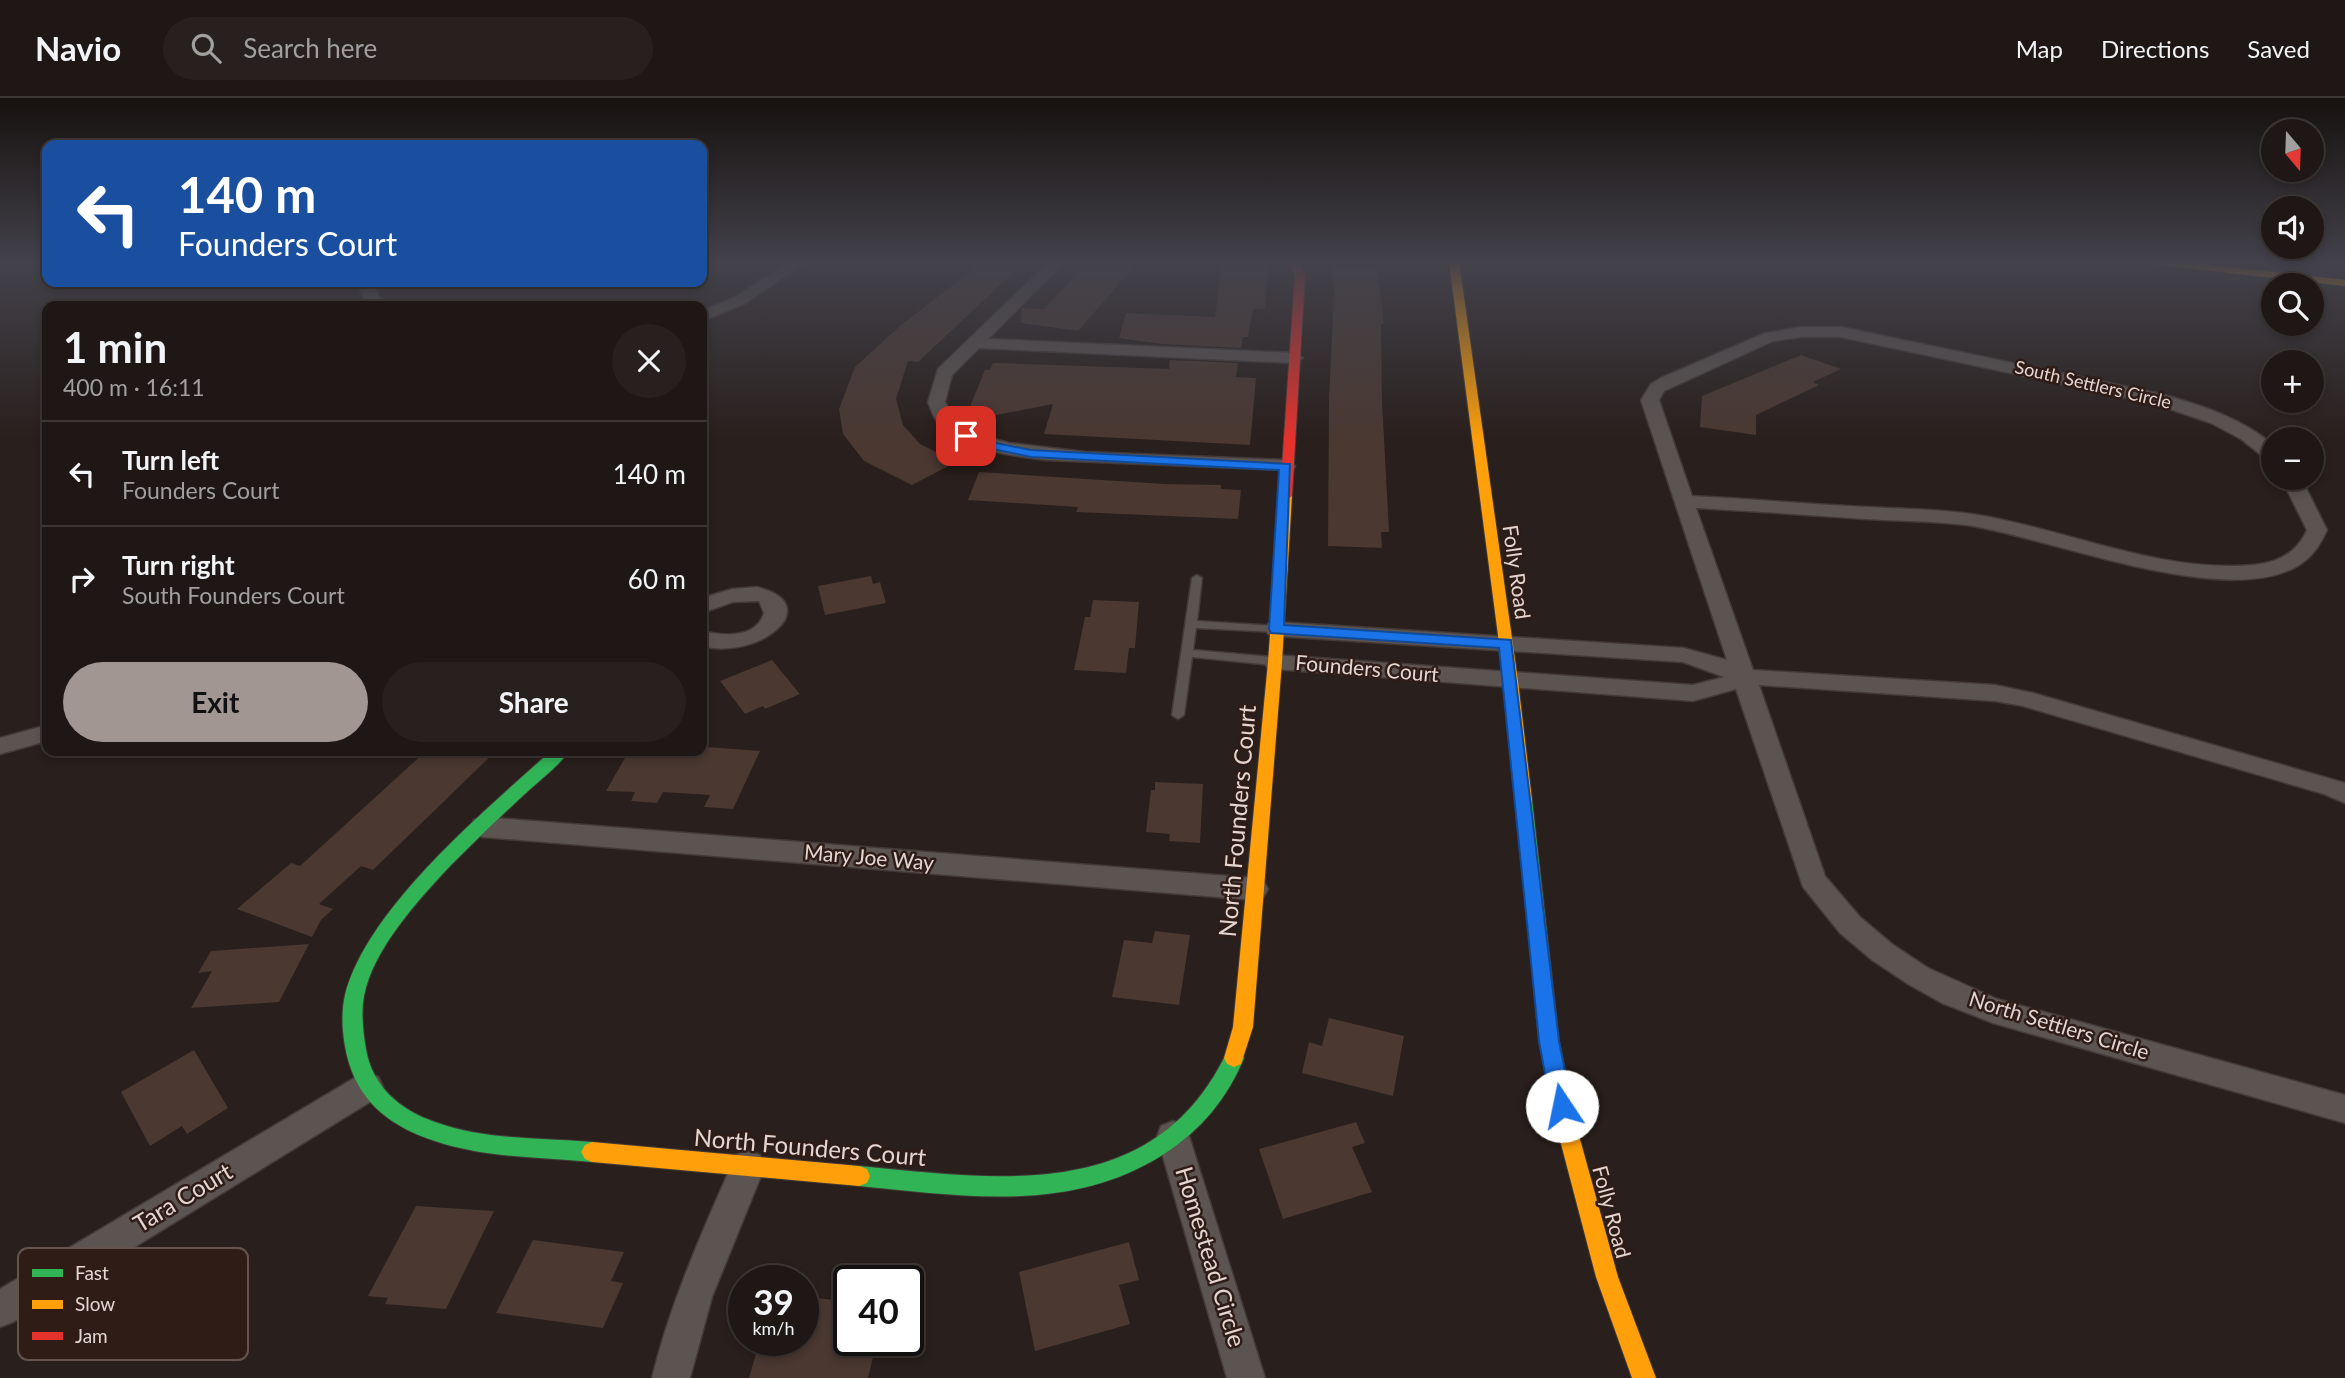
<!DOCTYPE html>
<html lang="en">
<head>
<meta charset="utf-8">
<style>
	body { margin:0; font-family:Lato,sans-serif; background:#27201e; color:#f1f3f6; height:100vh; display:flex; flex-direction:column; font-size:26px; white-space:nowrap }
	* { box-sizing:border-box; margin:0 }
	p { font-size:23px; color:#a19fa0 }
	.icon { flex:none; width:38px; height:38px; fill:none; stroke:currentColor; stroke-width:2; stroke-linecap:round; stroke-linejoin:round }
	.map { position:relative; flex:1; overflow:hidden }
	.side { position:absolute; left:42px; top:203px; width:665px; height:455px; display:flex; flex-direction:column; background:#1f1715; border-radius:14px; box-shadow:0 4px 10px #0003,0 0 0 2px #3c3634 }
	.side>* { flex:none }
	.top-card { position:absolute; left:42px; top:42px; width:665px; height:147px; border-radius:14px; box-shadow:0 4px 10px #0003,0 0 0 2px #3c3634; background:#1a4fa0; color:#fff; overflow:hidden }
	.needle { width:46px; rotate:161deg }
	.tools { position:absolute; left:2261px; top:21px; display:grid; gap:14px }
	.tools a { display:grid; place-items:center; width:63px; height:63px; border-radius:50%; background:#1f1715; box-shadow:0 4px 10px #0003,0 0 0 2px #3c3634; font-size:35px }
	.speed { position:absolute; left:728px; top:1167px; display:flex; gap:14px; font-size:35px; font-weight:700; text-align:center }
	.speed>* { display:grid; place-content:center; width:91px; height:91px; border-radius:50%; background:#1f1715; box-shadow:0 4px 10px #0003,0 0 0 2px #3c3634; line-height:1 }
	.speed small { font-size:18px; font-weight:400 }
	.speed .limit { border:4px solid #111; border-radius:10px; background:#fff; color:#111 }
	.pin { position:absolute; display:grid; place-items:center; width:60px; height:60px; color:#fff; margin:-30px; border-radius:14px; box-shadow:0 4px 10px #0006 }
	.me { position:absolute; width:77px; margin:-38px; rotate:349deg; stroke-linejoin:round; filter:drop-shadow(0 0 5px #0008) }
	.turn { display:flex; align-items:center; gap:24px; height:147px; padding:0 21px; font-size:32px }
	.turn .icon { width:91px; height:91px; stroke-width:2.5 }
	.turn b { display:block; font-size:49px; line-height:60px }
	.round { display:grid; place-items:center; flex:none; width:74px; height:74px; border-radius:37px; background:#27201e }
	.overview { display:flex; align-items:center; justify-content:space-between; height:119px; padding:0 21px }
	h1 { font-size:42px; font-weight:700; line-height:52px }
	.primary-button { display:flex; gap:14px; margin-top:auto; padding:14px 21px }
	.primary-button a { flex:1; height:80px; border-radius:42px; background:#a29692; color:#111; font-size:28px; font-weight:700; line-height:80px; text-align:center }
	.primary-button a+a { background:#27201e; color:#f1f3f6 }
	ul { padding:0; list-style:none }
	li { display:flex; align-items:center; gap:21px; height:105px; padding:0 21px; border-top:2px solid #3c3634 }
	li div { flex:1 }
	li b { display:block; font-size:26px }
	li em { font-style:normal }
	header { display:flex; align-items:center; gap:42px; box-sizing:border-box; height:98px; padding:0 35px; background:#1f1715; border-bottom:2px solid #3c3634 }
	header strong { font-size:33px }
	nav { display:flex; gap:38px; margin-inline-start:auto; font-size:24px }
	.search { width:490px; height:63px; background:#27201e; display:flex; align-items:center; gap:18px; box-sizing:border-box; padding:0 24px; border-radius:38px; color:#a19fa0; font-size:26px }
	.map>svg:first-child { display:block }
	.building { fill:#4a3831 }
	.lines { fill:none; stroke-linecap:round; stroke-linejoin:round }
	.lane-casing { stroke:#433a38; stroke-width:3 }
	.street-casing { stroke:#433a38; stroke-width:3 }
	.fast-casing { stroke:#433a38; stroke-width:2 }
	.slow-casing { stroke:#433a38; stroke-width:2 }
	.jam-casing { stroke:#433a38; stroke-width:2 }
	.lane { fill:#5c5451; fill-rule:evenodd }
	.street { fill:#5c5451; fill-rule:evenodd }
	.fast { fill:#30b455; fill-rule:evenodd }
	.slow { fill:#ff9f0a; fill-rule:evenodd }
	.jam { fill:#e5322d; fill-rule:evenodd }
	.route { fill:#1a73e8; stroke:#114b97; stroke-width:2 }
	.labels { text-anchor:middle; stroke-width:5; stroke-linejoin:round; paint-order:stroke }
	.far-street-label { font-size:18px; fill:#e3d6d2; stroke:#2f1c16 }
	.street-label { font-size:21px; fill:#e3d6d2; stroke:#2f1c16 }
	.near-street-label { font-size:24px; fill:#e3d6d2; stroke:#2f1c16 }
	.key { fill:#2f1c16; stroke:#65544e; stroke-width:2 }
	.key-label { font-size:19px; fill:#e3d6d2 }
</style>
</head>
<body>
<header>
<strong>Navio</strong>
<div class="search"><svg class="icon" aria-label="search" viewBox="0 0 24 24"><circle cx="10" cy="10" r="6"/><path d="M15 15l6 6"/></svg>Search here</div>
<nav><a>Map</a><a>Directions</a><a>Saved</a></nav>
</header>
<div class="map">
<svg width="2345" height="1280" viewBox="0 0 2345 1280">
	<rect width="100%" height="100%" fill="#291f1c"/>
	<!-- building -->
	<path class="building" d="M983,164H1017L1012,168L1019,169L918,264L908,263L896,301L903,327L920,346L956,364L912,387L864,363L843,336L839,311L855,269L901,227Z
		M1102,164H1138L1078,233L1021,225L1022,210L1044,211L1077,175Z
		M1222,167L1268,168L1265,211H1253L1248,239H1243L1241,250L1162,246L1119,240L1126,215L1215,219Z
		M1332,170L1377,171L1384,226H1381L1382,303L1389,434H1381L1382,450L1328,448L1329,300L1334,196Z
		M1801,257L1841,271L1813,284L1819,287L1756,317V337L1700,329L1702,298Z
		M1170,262L1238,265L1236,279L1256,280L1250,347L1044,336L1053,306L991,318L985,308L969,311L985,272H990L993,265L1169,271Z
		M979,374L1165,386L1221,387V391L1241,392L1238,421L1076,414L1078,409L968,402Z
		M871,478L873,486L880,484L886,505L825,517L818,488Z
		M1093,502L1139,504L1135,550H1129L1126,575L1074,572L1085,519H1090Z
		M772,562L800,596L765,611L763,608L745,616L720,583Z
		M707,649L760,653L733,711L704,709L710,697L663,694L657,705L631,703L635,694L606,693L629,653H705Z
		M426,653H496L373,772L361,768L319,806L333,811L321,822L312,839L237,811L291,765L300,768Z
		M1155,684L1203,686L1200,745L1169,743L1170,736L1146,734L1151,692H1155Z
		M1155,833L1190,837L1179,907L1112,899L1124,842L1152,845Z
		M309,846L279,904L191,910L212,873L198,875L211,853Z
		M1329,920L1404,938L1393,998L1302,975L1309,944L1322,948Z
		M194,952L228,1010L187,1036L182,1028L150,1048L121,994Z
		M1356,1024L1365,1045L1352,1049L1372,1094L1283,1121L1259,1051Z
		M416,1108L494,1113L446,1211L385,1206L388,1200L368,1198Z
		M533,1142L624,1154L611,1183L623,1185L603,1230L496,1215Z
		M1129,1144L1139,1182L1119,1187L1130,1226L1035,1253L1019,1174Z
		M803,1199L849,1203V1242H877L868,1280H749L760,1242H803Z"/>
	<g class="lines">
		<!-- lane casing -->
		<g class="lane-casing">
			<path id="lane" d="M1197,477L1202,480L1197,523L1276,528L1282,531L1276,534L1196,530L1193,552L1273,559L1279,563L1273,567L1192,559L1184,617L1178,621L1172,617L1192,480Z"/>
		</g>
		<!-- street casing -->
		<g class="street-casing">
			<path id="street" d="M789,164H805L746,205L702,223V213L735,199Z
				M1049,164H1064L988,241L1295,255L1303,260L1295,265L979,250L952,277L945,304L955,322L980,337L1009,345L1085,354L1286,362L1295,368L1293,372L1047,362C1014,357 965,354 941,329C935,323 931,312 928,304L938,271Z
				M360,184H374L378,198L389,208L369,207L361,195Z
				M1801,229H1841L2161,296C2200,307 2242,320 2273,347V363L2266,361L2241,341L2211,325L2152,305L1841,239H1801L1773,243L1664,293L1659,302L1692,398C1750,401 1808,406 1867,409C1904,411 1941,411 1978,417C2069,432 2158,475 2253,467C2277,465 2297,455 2307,432L2281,380H2301L2327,432C2322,443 2316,454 2306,462C2238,518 2047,438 1966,427C1933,423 1899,423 1866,421C1809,417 1753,413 1696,410L1753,572L1995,587L2033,595L2345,685V705L2324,696L2023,608L1995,603L1759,587L1825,778L1860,819L1892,846L1928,870L1997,901L2345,997V1025L1993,925L1942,905L1908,886L1872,862L1840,835L1803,789L1736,591L1693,603L1275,571L1267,569L1264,564L1267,559L1275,557L1693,587L1724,579L1683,564L1276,538L1268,536L1265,531L1268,526L1276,524L1684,550L1727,562L1641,302L1651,286L1661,280L1763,236Z
				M757,489C828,507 759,563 702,548V533C723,538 756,541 764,515L759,503L733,504L702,515V500L732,491Z
				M47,627V643L0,656V640Z
				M483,719L1254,780L1264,784L1268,791L1264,798L1254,802L483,739L474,736L470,729L474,722Z
				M367,975L378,979L383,989L378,999L13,1224L0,1229V1191L356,979Z
				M1173,1023L1185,1028L1189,1038L1265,1280H1227L1157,1038L1161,1028Z
				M748,1053L760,1057L765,1068L712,1199L690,1280H652C671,1202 704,1130 736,1057Z"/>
		</g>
		<!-- fast casing -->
		<g class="fast-casing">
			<path id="fast" d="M551,653H569C559,668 541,681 527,694C501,718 476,742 451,767C419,801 373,851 364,898C361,915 363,934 366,951C372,988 400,1012 435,1024C484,1042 540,1040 592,1044L599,1047L603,1054L599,1061L592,1064C540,1059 485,1060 435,1043C395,1030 362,1008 349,965C343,945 340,918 345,897C367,810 486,712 551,653Z
				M1524,696L1530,698L1532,702L1559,943L1575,1023L1572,1030L1565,1032L1558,1030L1555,1023L1539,943L1516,702L1518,698Z
				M1234,951L1241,954L1244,960C1227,1001 1201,1032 1164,1056C1071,1116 963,1098 859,1088L851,1085L848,1078L851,1071L859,1068C998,1081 1154,1107 1227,954Z"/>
		</g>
		<!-- slow casing -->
		<g class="slow-casing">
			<path id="slow" d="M1449,164H1459L1518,583L1532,702L1530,706H1518L1516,702L1504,583Z
				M2155,164H2184L2345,182V188L2160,167Z
				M1286,394L1292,398L1282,564L1253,929L1241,966L1234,969L1227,966L1224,960L1233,929L1268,564L1280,398Z
				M1565,1014L1572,1016L1575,1023L1618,1179L1656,1280H1632L1596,1179L1555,1023L1558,1016Z
				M592,1044L859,1068L867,1071L870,1078L867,1085L859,1088L592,1064L585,1061L581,1054L585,1047Z"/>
		</g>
		<!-- jam casing -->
		<g class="jam-casing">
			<path id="jam" d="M1289,164H1299L1305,177L1292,398L1286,402L1280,398L1295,177Z"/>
		</g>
		<!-- lane -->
		<use href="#lane" class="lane"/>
		<!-- street -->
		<use href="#street" class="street"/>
		<!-- fast -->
		<use href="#fast" class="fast"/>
		<!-- slow -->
		<use href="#slow" class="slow"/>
		<!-- jam -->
		<use href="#jam" class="jam"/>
	</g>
	<!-- sky -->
	<linearGradient id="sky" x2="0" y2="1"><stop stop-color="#17110f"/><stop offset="0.48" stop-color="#43424b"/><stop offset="1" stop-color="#43424b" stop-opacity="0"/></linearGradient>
	<rect width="2345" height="343" fill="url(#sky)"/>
	<!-- route -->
	<path class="route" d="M966,334L991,344L1031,352L1290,366L1284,527L1511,542L1559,943L1572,1008L1569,1015L1562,1017L1555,1015L1551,1008L1539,943L1499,550L1271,535L1269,531L1279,372L1031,359L983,349L962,340V335Z"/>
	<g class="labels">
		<!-- far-street labels -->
		<g class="far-street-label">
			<text transform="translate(2093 287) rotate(13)" y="6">South Settlers Circle</text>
		</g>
		<!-- street labels -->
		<g class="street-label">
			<text transform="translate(1516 474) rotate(82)" y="7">Folly Road</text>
			<text transform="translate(1367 571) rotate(5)" y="7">Founders Court</text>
			<text transform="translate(869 760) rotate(5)" y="7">Mary Joe Way</text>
			<text transform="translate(2059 928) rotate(17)" y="7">North Settlers Circle</text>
			<text transform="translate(1611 1114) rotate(75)" y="7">Folly Road</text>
		</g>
		<!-- near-street labels -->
		<g class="near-street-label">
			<text transform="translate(1238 723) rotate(-85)" y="8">North Founders Court</text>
			<text transform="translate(810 1050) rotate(5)" y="8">North Founders Court</text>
			<text transform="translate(183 1100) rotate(-31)" y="8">Tara Court</text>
			<text transform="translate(1210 1159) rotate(73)" y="8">Homestead Circle</text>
		</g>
	</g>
	<!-- legend -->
	<rect x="18" y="1150" width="230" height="112" rx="10" class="key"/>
	<rect x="32" y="1171" width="31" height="8" fill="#30b455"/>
	<rect x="32" y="1202" width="31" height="9" fill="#ff9f0a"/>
	<rect x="32" y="1234" width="31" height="8" fill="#e5322d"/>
	<g class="key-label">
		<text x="75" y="1182">Fast</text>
		<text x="75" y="1213">Slow</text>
		<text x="75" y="1245">Jam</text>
	</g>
</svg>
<div class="tools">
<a><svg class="needle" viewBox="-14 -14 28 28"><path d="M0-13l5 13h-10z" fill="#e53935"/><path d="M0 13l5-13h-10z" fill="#a19fa0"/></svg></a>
<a><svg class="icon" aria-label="sound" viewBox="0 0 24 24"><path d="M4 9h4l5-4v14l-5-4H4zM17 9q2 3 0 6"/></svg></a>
<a><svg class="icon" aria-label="search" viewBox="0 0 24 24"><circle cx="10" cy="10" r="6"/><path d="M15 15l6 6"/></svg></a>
<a>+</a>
<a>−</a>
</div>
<div class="speed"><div>39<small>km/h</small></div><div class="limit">40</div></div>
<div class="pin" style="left:966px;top:338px;background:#d93025"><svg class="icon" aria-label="arrive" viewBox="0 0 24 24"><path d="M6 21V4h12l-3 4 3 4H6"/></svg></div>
<svg class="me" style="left:1562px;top:1008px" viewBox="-20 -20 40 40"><circle r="19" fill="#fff"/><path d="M0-13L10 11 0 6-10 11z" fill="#1a73e8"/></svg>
<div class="top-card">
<div class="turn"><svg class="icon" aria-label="left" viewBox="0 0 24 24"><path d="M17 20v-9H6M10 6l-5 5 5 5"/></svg><div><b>140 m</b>Founders Court</div></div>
</div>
<section class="side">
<div class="overview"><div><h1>1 min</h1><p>400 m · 16:11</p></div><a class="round"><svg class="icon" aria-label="close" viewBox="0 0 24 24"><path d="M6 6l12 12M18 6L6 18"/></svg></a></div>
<ul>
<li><svg class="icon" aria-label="left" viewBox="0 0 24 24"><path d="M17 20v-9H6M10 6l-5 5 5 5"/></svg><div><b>Turn left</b><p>Founders Court</p></div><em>140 m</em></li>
<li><svg class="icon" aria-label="right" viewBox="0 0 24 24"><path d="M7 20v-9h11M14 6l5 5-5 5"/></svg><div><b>Turn right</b><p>South Founders Court</p></div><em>60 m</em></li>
</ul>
<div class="primary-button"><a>Exit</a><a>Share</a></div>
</section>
</div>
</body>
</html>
